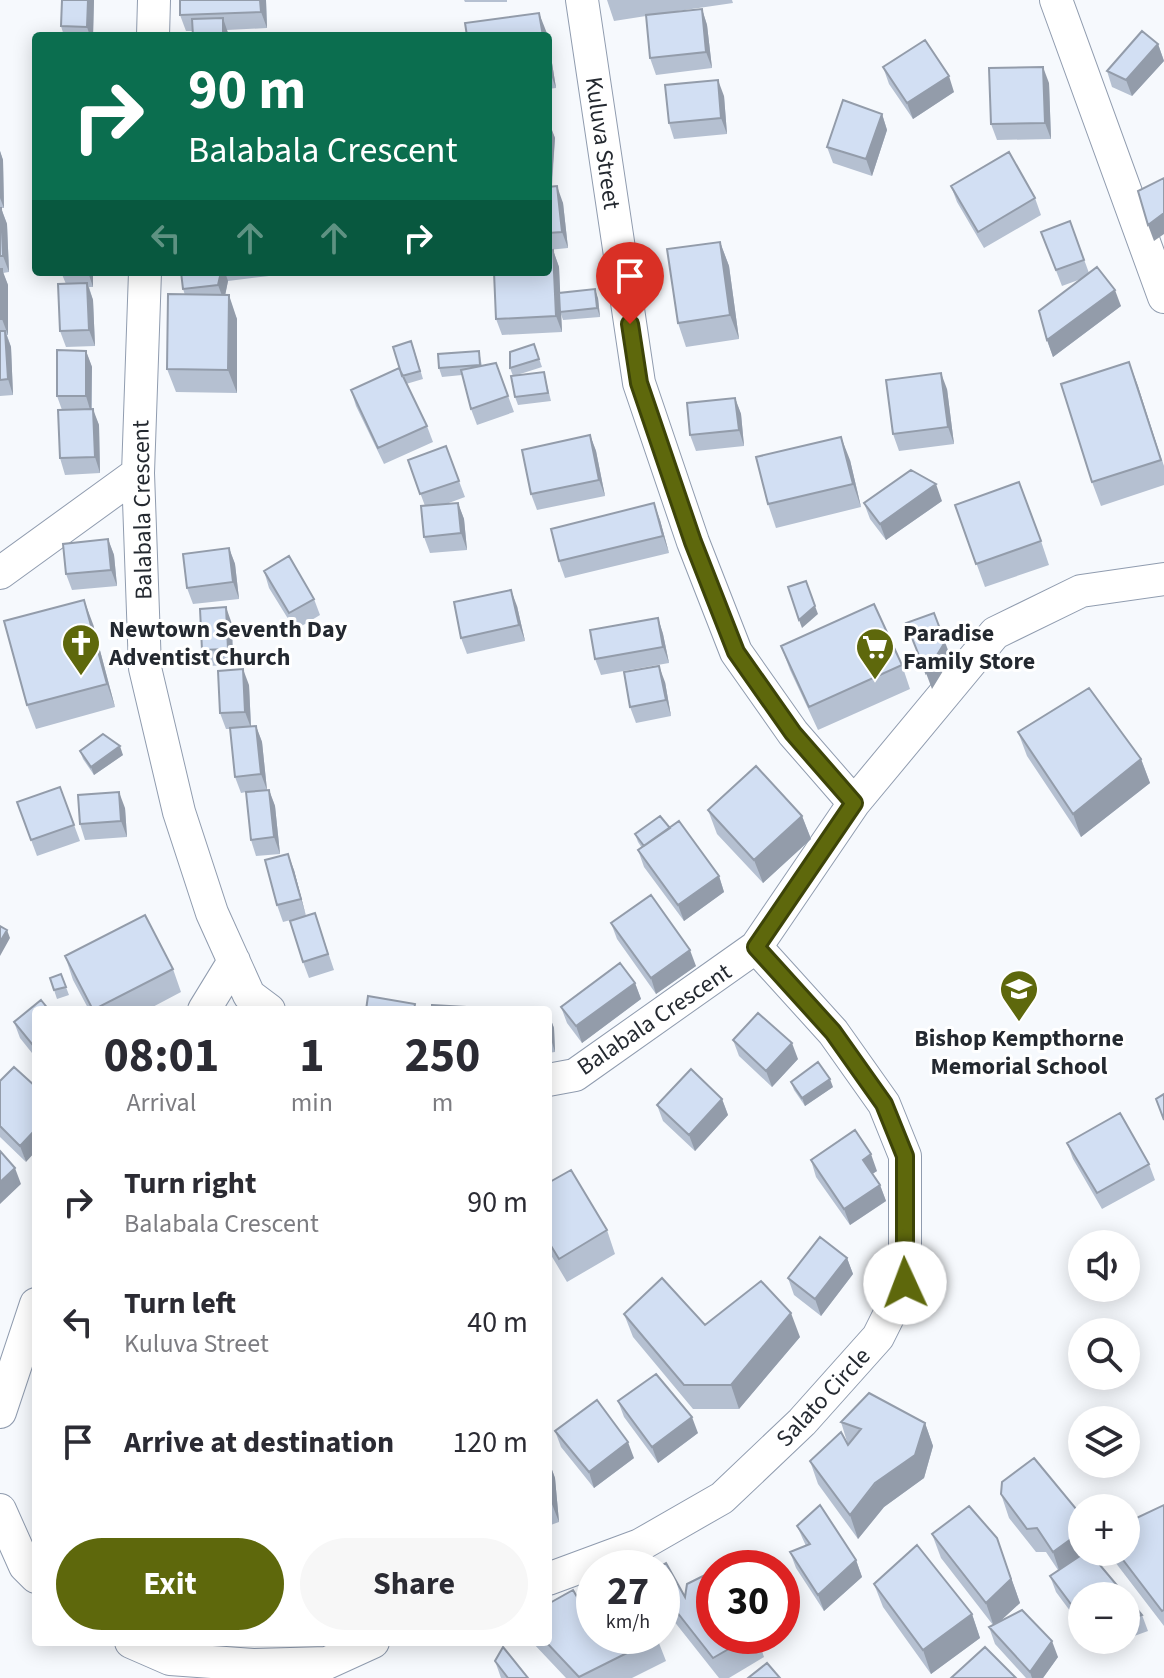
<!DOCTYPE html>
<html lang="en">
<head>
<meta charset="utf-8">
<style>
	body { margin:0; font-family:"Source Sans 3",sans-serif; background:#f7f7f7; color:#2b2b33; height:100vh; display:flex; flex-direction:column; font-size:30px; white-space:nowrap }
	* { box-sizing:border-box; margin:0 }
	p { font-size:26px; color:#7c7c81 }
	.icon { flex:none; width:44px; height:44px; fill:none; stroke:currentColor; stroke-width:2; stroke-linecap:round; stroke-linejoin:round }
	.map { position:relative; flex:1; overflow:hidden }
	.details { position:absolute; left:32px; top:1006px; width:520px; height:640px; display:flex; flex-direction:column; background:#fff; border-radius:8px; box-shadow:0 4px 20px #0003 }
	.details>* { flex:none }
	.top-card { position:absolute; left:32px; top:32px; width:520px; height:244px; border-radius:8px; box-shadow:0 4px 20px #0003; background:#0b6e4f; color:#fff; overflow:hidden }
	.tools { position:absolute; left:1068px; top:1230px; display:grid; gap:16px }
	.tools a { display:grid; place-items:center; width:72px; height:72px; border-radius:50%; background:#fff; box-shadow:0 4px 20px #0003; font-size:40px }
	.speed { position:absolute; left:576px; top:1550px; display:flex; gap:16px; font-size:40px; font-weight:700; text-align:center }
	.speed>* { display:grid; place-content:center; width:104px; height:104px; border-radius:50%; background:#fff; box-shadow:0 4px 20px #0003; line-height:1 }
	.speed small { font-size:20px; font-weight:400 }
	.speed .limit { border:12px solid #d22; background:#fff; color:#111 }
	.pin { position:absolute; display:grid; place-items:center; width:68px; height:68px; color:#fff; margin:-82px -34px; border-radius:50% 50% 50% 0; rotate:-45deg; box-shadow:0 0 8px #0007 }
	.pin .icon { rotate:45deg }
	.me { position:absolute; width:88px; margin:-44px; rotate:358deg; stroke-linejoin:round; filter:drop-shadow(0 0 6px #0008) }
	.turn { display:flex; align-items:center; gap:28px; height:168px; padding:0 24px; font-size:36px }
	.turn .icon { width:104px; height:104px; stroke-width:2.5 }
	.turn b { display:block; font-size:56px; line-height:68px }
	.lanes { display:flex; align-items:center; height:76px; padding:0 24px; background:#0003; justify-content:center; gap:40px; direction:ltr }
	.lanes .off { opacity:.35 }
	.eta { display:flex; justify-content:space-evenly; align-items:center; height:136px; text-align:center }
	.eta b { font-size:48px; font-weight:700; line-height:56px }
	.primary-button { display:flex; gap:16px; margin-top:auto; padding:16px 24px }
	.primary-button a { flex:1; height:92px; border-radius:48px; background:#5e680c; color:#fff; font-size:32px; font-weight:700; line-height:92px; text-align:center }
	.primary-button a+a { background:#f7f7f7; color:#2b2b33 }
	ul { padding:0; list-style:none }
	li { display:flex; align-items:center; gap:24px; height:120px; padding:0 24px }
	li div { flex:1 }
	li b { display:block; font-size:30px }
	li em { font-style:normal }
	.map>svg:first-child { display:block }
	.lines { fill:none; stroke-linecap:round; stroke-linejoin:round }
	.minor-casing { stroke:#909caf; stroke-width:34 }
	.minor { stroke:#fff; stroke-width:32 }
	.wall { fill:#b5c0d1 }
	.shaded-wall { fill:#939caa }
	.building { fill:#d2dff3; stroke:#939caa; stroke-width:2 }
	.route-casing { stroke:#3d4408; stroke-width:20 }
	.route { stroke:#5e680c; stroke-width:14 }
	.labels { text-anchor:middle; stroke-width:6; stroke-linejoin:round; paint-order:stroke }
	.street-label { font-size:24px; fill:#242930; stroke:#fff }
	.poi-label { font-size:24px; font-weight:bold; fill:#242930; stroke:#fff; text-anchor:start }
</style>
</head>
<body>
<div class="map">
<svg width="1164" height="1678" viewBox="0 0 1164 1678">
	<rect width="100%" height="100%" fill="#f6f9fd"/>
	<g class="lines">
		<!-- minor casing -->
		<g class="minor-casing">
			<path id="minor" d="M582,0L639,383L693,542L736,652L793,733L854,803
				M1056,0L1164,297
				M153,36L154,0
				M145,272L138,473L145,668L179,812L212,913L249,995L269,1010
				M0,573L138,473
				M204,1010L234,961
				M548,1080L575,1075L756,947L854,803L995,633L1081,591L1164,579
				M0,1412L36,1304
				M0,1510L25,1566L36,1577
				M548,1579L640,1545L722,1498L802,1422L878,1337L905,1283V1156L884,1104L833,1032L756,947
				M131,1642L170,1659L253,1665L327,1663L373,1642"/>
		</g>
		<!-- minor -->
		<use href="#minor" class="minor"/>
	</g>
	<!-- wall -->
	<path class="wall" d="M62,0H94L93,36H64L61,26Z
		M266,0L267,28L227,30L229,36H193V31H186L180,15Z
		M464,0H507V2H465Z
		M607,0H732L733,3L671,12L702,9L707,25L712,68L656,75L650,58L646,16L614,21Z
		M548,38L556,88L548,89Z
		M1158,44L1164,61L1132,96L1112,87L1107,71Z
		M883,67L954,92L913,119L889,84Z
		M1049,83L1051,139L997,140L991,124Z
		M724,96L727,134L674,139L669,123Z
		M882,114L887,130L872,176L833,163L827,147Z
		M548,122L555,138L552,187L563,203L568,248L548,250Z
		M0,151L3,160L4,208H1L7,224L9,272L3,273L8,285V335H7L11,347L13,395L0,396Z
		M951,186L1035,198L1041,215L984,248L957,202Z
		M1070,221L1089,273L1121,306L1053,357L1047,340L1081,279L1062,286L1041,232Z
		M720,242L729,266L739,339L686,347L678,323Z
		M553,250L559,267L560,293L598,298L600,317L563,320L561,314L562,332L502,335L496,319L494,272H503L504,274L524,273Z
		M61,272H93V287H89L93,300L95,346L66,347L60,331L66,284Z
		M181,272H269V276L228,281L225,295L237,319V393L176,392L167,369L185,295L183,289Z
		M534,344L542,367L517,375L544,372L551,401L518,405L515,397L513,376L510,368Z
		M414,349L423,379L406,384L427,426L433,442L384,464L356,406L351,390L399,368Z
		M86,351L92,367V409L99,425L100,473L65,475L60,458L62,410L57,396Z
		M479,351L482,366L496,363L514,412L477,425L471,409L462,375L442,377L439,368Z
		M1129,362L1164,466V485L1101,506L1092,482Z
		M947,389L954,444L899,451L893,434Z
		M735,398L741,414L744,446L696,451L690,435Z
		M590,435L596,451L605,496L537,510L531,494Z
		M446,446L465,497L446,504L458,503L464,519L467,550L430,553L424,537L425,506L408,460Z
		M850,460L861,507L776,528L768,504Z
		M942,501L886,540L870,519L864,503Z
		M955,505L1041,541L1049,565L985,587Z
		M660,520L669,553L565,578L559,561Z
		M108,539L114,555L117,586L72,590L66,574Z
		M229,548L235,564L239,599L193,604L187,588Z
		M264,571L314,599L320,615L295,630L269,588Z
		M517,606L525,641L467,654L461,638Z
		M658,618L663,634L669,663L601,675L595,659Z
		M93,624L115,707L36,729L27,705Z
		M232,624L233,665L207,666L202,650Z
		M781,646L902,665L910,689L818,730L790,670Z
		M665,682L671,716L636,723L630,707Z
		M249,685L251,726H256L262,742L267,790H269L275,806L280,854L256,856L251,840L246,792L241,793L235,777L230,729H226L220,713Z
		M1018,732L1141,759L1150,783L1081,837L1027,756Z
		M80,751L123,755L94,775L83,759Z
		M60,787L80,841L37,856L17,802Z
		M125,808L127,837L85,840L80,824Z
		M708,810L802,816L811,839L763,883L717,834Z
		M670,828L719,876L724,892L684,921L644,867L638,850L642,848L638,842L635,834Z
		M294,870L306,916L283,922L277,905Z
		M315,913L334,970L309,978L303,962Z
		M611,923L696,966L656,994L617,939Z
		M65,956L173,969L181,992L147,1010H89L73,980Z
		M61,974L69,995L57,999L50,978Z
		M635,983L641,999L582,1043L567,1023L561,1007Z
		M36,1010V1058L20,1038L14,1022Z
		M548,1012L554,1028L555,1052L548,1053Z
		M733,1040L798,1059L772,1087L739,1056Z
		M0,1081L26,1162L0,1137Z
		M791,1082L833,1087L805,1106L794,1090Z
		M722,1099L728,1115L695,1151L663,1121L657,1105Z
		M1067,1143L1149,1164L1155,1180L1102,1209L1073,1159Z
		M811,1160L877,1171L872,1174L880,1185L886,1201L850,1225L816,1177Z
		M548,1183L607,1230L615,1254L567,1282L548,1250Z
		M847,1258L853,1274L821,1316L794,1295L788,1278Z
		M624,1314L705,1325L800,1337L739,1409H693L633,1337Z
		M618,1401L698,1433L658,1463L624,1417Z
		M841,1422L925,1423L933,1446L924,1478L884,1507L858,1539L818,1484L810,1461L848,1445Z
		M555,1431L634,1458L594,1488L561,1447Z
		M548,1459L555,1478L559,1522L548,1526Z
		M1001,1494L1091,1554L1082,1596V1627L1056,1592L1050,1576L1058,1570L1046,1552H1036L1009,1518Z
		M1164,1505V1626L1112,1558L1110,1552H1126Z
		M797,1526L856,1560L862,1577L824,1611L796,1568L790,1552L806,1546Z
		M932,1534L997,1538L1020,1603L1000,1621L1058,1657L1043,1678H1026L995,1644L989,1627L993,1625L941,1558Z
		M662,1568L714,1636H757L764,1657L729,1678H719L662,1606Z
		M874,1584L972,1614L980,1638L931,1674L883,1607Z
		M1126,1596L1142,1615L1148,1631L1126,1639Z
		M594,1636L657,1638L666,1661L632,1678H566L532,1642H548Z
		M1092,1640H1122L1098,1649Z
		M495,1661L528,1678H501Z"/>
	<!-- shaded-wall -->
	<path class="shaded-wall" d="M88,0H94L93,36H90L87,27Z
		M260,0H266L267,28L261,12Z
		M702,9L707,25L712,68L706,52Z
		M539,13L548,36H543Z
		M223,18L229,36H223Z
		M548,38L556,88L548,67Z
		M1158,44L1164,61L1132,96L1126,80Z
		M1043,67L1049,83L1051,139L1045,123Z
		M949,76L954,92L913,119L907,103Z
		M718,80L724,96L727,134L721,118Z
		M882,114L887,130L872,176L866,159Z
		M549,122L555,138L551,190L548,181Z
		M0,151L3,160L4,208L0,198Z
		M557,186L563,203L568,248L562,232Z
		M1,208L7,224L9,272L3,256Z
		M1164,213V234L1154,241L1148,225Z
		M720,242L729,266L739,339L730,315Z
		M553,250L559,267L562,332L556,316Z
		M2,269L8,285V335L2,319Z
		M88,272H93V287Z
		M221,272H225L228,281L224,301L218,285Z
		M87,283L93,300L95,346L89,330Z
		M595,289L598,298L600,317L597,308Z
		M1115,290L1121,306L1053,357L1047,340Z
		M229,295L237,319V393L228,370Z
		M5,331L11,347L13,395L8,379Z
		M86,351L92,367L91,413L86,396Z
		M1129,362L1138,386L1164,468Z
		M941,373L947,389L954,444L948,427Z
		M735,398L741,414L744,446L739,430Z
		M93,409L99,425L100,473L95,457Z
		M590,435L596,451L605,496L599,480Z
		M841,437L850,460L861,507L853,484Z
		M936,484L942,501L886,540L880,524Z
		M458,503L464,519L467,550L461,533Z
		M654,503L660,520L669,553L663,536Z
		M108,539L114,555L117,586L111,570Z
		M229,548L235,564L239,599L233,582Z
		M511,590L517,606L525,641L519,625Z
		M84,600L93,624L115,707L107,684Z
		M815,606L818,614L802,628L799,620Z
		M226,607L232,624L233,665L228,649Z
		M658,618L663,634L669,663L663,647Z
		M945,642L951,658L932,689L926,673Z
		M659,666L665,682L671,716L666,700Z
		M243,669L249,685L251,728L245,712Z
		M256,726L262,742L267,790L261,774Z
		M120,746L123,755L94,775L91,767Z
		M1141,759L1150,783L1081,837L1073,814Z
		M269,790L275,806L280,854L274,837Z
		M119,792L125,808L127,837L121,821Z
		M802,816L811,839L763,883L754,860Z
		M288,854L294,870L306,916L301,899Z
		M719,876L724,892L684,921L678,905Z
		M7,930L10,938L0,956V942Z
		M690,950L696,966L656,994L651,978Z
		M635,983L641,999L582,1043L576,1026Z
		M548,1012L554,1028L555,1052L550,1036Z
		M792,1043L798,1059L772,1087L766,1071Z
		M830,1079L833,1087L805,1106L802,1098Z
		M722,1099L728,1115L695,1151L689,1135Z
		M36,1129V1151L26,1162L20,1146Z
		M871,1154L877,1171L869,1176L863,1160Z
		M15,1168L21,1184L0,1204V1182Z
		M880,1185L886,1201L850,1225L844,1209Z
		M847,1258L853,1274L821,1316L815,1299Z
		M791,1313L800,1337L739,1409L731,1385Z
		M692,1417L698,1433L658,1463L652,1447Z
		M925,1423L933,1446L924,1478L884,1507L858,1539L850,1515Z
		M628,1442L634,1458L594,1488L589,1472Z
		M548,1459L555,1478L559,1522L550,1499Z
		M1082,1531V1552H1094L1061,1576L1053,1552Z
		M997,1538L1020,1603L994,1627L986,1603Z
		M856,1560L862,1577L824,1611L818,1595Z
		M972,1614L980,1638L931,1674L923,1650Z
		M1052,1641L1058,1657L1043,1678H1032L1030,1672Z"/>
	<!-- building -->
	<path class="building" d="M62,0H88L87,27L61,26Z
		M180,0H260L261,12L180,15Z
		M702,9L706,52L650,58L646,15Z
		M539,13L543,36H467L465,23Z
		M223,18V36H193L192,19Z
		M1142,31L1158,44L1126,80L1107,71Z
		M925,40L949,76L907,103L883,67Z
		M1043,67L1045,123L991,124L989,68Z
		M718,80L721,118L669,123L665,85Z
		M843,100L882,114L866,159L827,147Z
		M1009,152L1035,198L978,232L951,186Z
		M1164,178V213L1148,225L1138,191Z
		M557,186L562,232L548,233V187Z
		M0,208H1L3,256H0Z
		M1070,221L1084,260L1056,270L1041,232Z
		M720,242L730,315L678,323L667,249Z
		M553,250L556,316L496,319L494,272H500V274L524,273V272H548V251Z
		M1097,267L1115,290L1047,340L1039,311Z
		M0,269H2V319H0Z
		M181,272H221L218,285L183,289Z
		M87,283L89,330L60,331L58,284Z
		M595,289L597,308L560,312L559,293Z
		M168,294L229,295L228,370L167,369Z
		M0,331H5L8,379L0,380Z
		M411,341L420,371L402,376L393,347Z
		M534,344L539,359L510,368V352Z
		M57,350L86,351V396H57Z
		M479,351L480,365L439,368L438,354Z
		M1129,362L1161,460L1092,482L1061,384Z
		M496,363L508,396L471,409L461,370Z
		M399,368L427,426L378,448L351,390Z
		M544,372L548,393L515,397L511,376Z
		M941,373L948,427L893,434L886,380Z
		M735,398L739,430L690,435L687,403Z
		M93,409L95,457L60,458L58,410Z
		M590,435L599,480L531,494L522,450Z
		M841,437L853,484L768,504L756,457Z
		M446,446L459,481L420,494L408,460Z
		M911,470L936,484L880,524L864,503Z
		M1019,482L1041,541L976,564L955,505Z
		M458,503L461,533L424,537L421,506Z
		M654,503L663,536L559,561L551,529Z
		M108,539L111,570L66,574L63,544Z
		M229,548L233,582L187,588L183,554Z
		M289,556L314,599L289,613L264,571Z
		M806,581L815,606L799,620L788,587Z
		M511,590L519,625L461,638L454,602Z
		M84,600L107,684L27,705L4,621Z
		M874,604L902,665L809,707L781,646Z
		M226,607L228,649L202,650L200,609Z
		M934,613L945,642L926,673L906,623Z
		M658,618L663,647L595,659L590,630Z
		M659,666L666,700L630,707L624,672Z
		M243,669L245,712L220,713L218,671Z
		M1089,688L1141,759L1073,814L1018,732Z
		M256,726L261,774L235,777L230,728Z
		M103,734L120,746L91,767L80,751Z
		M756,766L802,816L754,860L708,810Z
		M60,787L74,825L31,840L17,802Z
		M269,790L274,837L251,840L246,792Z
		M119,792L121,821L80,824L78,795Z
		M660,816L670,828L644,846L635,834Z
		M679,821L719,876L678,905L638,850Z
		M288,854L301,899L277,905L265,860Z
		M651,895L690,950L651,978L611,923Z
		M315,913L328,954L303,962L290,921Z
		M145,915L173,969L93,1010L65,956Z
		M0,926L7,930L0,942Z
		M620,963L635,983L576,1026L561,1007Z
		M61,974L66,987L54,990L50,978Z
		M368,996L415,1004L414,1010H366Z
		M41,1000L49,1010H36V1049L14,1022Z
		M432,1005L483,1008V1010H432Z
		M548,1012L550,1036H548Z
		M758,1013L792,1043L766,1071L733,1040Z
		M818,1062L830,1079L802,1098L791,1082Z
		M14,1067L36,1087V1129L20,1146L0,1126V1081Z
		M691,1069L722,1099L689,1135L657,1105Z
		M1164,1094V1120L1156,1099Z
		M1120,1113L1149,1164L1097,1193L1067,1143Z
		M855,1130L871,1154L863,1160L880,1185L844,1209L811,1160Z
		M0,1151L15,1168L0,1182Z
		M571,1170L607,1230L559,1259L548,1241V1183Z
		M820,1237L847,1258L815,1299L788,1278Z
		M662,1278L705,1325L761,1281L791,1313L731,1385H684L624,1314Z
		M656,1374L692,1417L652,1447L618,1401Z
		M869,1393L925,1423L915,1455L875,1483L850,1515L810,1461L841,1432L848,1445L861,1429L841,1422Z
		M597,1400L628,1442L589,1472L555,1431Z
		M1034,1458L1082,1516V1531L1053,1552L1037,1528L1027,1529L1001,1494L1002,1482Z
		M548,1473L550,1499L548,1500Z
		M820,1505L856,1560L818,1595L790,1552L810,1544L797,1526Z
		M1164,1505V1610L1162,1611L1117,1552H1126V1523Z
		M969,1506L997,1538L1011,1579L986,1603L932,1534Z
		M917,1545L972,1614L923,1650L874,1584Z
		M1086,1552H1089L1126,1596H1082V1619L1050,1576Z
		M666,1563L685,1597L687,1584L709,1573L714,1579V1636H751L713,1658L662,1593V1568H657Z
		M573,1590L594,1626V1636H656L657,1638L579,1677L546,1642H548V1604Z
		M1126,1596L1142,1615L1126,1620Z
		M1022,1610L1052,1641L1030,1672L989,1627Z
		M503,1647L528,1678H508L495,1661Z
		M985,1647L1016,1678H951Z
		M767,1663L780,1678H748Z"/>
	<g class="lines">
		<!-- route casing -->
		<g class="route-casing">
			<path id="route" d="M630,324L639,383L693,542L736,652L793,733L854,803L756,947L833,1032L884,1104L905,1156V1283"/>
		</g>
		<!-- route -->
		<use href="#route" class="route"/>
	</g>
	<!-- icons -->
	<defs>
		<g id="church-pin" transform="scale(2)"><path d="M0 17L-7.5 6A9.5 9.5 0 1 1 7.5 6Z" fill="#5e680c" stroke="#fff"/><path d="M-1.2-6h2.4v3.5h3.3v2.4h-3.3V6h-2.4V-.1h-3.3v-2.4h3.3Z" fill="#fff"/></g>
		<g id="supermarket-pin" transform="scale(2)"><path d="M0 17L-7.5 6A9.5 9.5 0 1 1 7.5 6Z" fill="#5e680c" stroke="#fff"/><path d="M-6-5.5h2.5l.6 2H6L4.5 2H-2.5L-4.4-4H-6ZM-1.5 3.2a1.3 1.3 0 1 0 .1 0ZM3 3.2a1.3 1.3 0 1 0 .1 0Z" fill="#fff"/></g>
		<g id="school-pin" transform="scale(2)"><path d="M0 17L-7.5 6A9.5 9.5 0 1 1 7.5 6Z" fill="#5e680c" stroke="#fff"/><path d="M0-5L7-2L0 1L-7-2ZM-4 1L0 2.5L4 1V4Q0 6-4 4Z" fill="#fff"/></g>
	</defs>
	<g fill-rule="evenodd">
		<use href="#church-pin" x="81" y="643"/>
		<use href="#supermarket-pin" x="875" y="647"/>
		<use href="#school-pin" x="1019" y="989"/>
	</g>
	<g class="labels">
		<!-- street labels -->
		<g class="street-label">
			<text transform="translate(603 143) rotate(82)" y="8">Kuluva Street</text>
			<text transform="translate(142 510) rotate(-91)" y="8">Balabala Crescent</text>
			<text transform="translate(654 1019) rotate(-34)" y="8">Balabala Crescent</text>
			<text transform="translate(823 1397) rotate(-47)" y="8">Salato Circle</text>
		</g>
		<!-- poi labels -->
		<g class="poi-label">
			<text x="109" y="637">Newtown Seventh Day<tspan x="109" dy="28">Adventist Church</tspan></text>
			<text x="903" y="641">Paradise<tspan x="903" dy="28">Family Store</tspan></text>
			<text x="1019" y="1046" text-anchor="middle">Bishop Kempthorne<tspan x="1019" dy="28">Memorial School</tspan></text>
		</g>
	</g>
</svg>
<div class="tools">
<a><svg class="icon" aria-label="sound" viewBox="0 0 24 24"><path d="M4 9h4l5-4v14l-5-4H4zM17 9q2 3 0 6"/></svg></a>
<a><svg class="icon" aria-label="search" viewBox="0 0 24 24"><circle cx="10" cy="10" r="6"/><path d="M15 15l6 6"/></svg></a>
<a><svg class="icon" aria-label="layers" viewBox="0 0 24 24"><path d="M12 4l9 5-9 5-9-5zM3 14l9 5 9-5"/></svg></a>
<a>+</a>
<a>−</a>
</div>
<div class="speed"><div>27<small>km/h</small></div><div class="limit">30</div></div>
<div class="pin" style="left:630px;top:324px;background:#d93025"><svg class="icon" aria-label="arrive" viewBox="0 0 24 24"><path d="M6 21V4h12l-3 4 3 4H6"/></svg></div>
<svg class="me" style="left:905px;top:1283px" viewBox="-20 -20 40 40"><circle r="19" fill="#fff"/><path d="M0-13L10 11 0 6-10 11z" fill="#5e680c"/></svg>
<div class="top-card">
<div class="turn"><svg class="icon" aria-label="right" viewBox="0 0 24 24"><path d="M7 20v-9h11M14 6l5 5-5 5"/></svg><div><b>90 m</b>Balabala Crescent</div></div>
<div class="lanes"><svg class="icon off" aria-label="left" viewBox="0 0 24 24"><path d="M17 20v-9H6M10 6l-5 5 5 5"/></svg><svg class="icon off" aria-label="ahead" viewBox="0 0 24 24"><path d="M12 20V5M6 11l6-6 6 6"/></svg><svg class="icon off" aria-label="ahead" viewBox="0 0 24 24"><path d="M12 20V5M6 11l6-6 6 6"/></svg><svg class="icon" aria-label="right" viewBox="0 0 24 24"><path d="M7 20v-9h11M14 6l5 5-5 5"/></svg></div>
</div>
<section class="details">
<div class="eta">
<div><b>08:01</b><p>Arrival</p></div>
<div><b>1</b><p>min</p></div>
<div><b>250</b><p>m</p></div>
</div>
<ul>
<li><svg class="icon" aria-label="right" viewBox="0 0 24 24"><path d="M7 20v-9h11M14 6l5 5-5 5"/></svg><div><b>Turn right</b><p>Balabala Crescent</p></div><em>90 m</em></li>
<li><svg class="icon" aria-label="left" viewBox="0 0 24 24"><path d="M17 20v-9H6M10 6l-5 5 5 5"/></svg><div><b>Turn left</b><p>Kuluva Street</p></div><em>40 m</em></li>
<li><svg class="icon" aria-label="arrive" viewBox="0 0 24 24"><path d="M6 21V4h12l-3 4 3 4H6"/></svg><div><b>Arrive at destination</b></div><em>120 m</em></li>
</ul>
<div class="primary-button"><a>Exit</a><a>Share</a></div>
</section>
</div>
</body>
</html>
